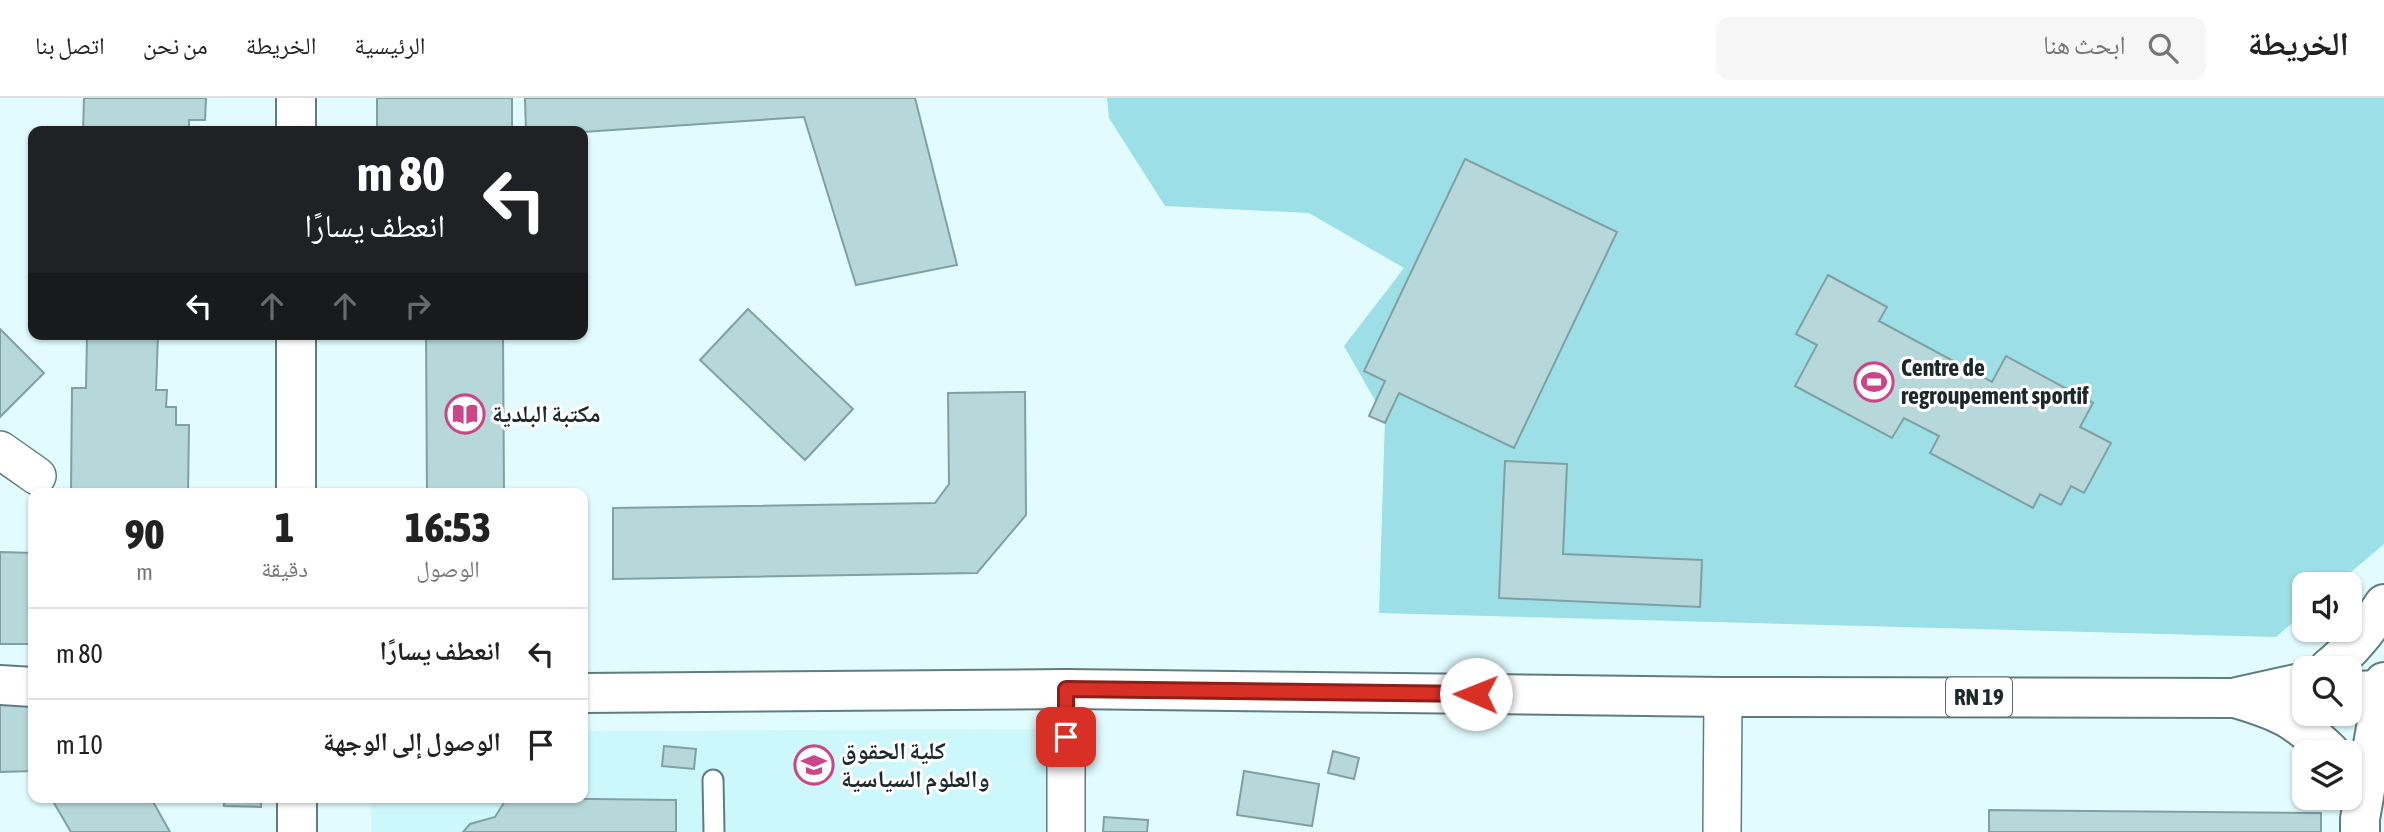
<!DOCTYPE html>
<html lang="ar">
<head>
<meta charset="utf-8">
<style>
	body { margin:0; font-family:"Asap Condensed","Noto Naskh Arabic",sans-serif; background:#f6f6f6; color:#222; direction:rtl; height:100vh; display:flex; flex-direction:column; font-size:26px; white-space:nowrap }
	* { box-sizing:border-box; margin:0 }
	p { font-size:23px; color:#767676 }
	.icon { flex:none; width:38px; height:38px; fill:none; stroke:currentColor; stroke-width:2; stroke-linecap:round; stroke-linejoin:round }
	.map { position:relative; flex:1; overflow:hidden; direction:ltr }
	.side { position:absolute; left:28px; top:390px; width:560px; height:315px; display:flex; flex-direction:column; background:#fff; border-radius:14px; box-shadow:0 2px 5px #0004; direction:rtl }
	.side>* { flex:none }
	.top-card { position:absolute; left:28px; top:28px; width:560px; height:214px; border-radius:14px; box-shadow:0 2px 5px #0004; direction:rtl; background:#202124; color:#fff; overflow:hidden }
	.tools { position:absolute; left:2292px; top:474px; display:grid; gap:14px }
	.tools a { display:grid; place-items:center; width:70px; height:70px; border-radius:14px; background:#fff; box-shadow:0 2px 5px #0004; font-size:35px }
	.pin { position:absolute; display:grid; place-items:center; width:60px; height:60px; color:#fff; margin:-30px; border-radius:14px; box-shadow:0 4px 10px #0006 }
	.me { position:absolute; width:77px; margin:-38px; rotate:271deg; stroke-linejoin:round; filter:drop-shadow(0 0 5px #0008) }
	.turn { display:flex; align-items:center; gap:24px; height:147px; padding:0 28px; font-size:32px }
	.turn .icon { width:91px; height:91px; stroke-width:2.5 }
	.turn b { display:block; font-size:49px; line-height:60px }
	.lanes { display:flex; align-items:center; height:66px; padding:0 28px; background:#0003; justify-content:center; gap:35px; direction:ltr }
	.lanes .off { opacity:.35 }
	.eta { display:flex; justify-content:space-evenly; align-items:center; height:119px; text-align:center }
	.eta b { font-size:42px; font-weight:800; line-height:49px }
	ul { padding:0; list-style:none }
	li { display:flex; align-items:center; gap:21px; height:91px; padding:0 28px; border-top:2px solid #e0e0e0 }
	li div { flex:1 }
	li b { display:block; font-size:26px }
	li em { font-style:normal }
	header { display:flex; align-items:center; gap:42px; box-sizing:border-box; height:98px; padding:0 35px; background:#fff; border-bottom:2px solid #e0e0e0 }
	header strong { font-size:33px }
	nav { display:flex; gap:38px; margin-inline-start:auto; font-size:24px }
	.search { width:490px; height:63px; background:#f6f6f6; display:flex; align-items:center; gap:18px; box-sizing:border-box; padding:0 24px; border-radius:14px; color:#767676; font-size:26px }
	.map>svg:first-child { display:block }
	.built { fill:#ccf8fc }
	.green { fill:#9cdfe6 }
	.building { fill:#b7d8db; stroke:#81a0a3; stroke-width:2 }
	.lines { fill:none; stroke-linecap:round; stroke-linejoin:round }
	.service-casing { stroke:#5f7d80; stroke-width:23 }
	.minor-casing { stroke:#5f7d80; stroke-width:40 }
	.secondary-casing { stroke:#5f7d80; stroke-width:42 }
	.primary-casing { stroke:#5f7d80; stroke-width:42 }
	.trunk-casing { stroke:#5f7d80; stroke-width:42 }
	.service { stroke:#fff; stroke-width:19 }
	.minor { stroke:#fff; stroke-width:37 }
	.secondary { stroke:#fff; stroke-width:38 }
	.primary { stroke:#fff; stroke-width:38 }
	.trunk { stroke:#fff; stroke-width:38 }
	.route-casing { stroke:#8d1f18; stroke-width:18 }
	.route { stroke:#d93025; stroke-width:12 }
	.labels { text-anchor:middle; stroke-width:6; stroke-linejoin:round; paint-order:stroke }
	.shield { fill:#fff; stroke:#606869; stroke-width:2 }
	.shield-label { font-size:23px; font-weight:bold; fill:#1c2829 }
	.poi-label { font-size:24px; font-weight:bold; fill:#1c2829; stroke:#fff; text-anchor:start }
</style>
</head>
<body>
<header>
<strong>الخريطة</strong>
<div class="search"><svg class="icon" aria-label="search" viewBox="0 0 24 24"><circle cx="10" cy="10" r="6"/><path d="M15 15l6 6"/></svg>ابحث هنا</div>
<nav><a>الرئيسية</a><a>الخريطة</a><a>من نحن</a><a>اتصل بنا</a></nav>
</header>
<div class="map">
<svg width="2384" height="734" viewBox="0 0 2384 734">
	<rect width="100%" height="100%" fill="#e1fbfe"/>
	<!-- built -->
	<path class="built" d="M1046,631V734H371V700H583V633Z"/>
	<!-- green -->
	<path class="green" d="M1107,0H2384V446L2337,486H2305V514L2276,539L1379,515L1385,320L1344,248L1404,170L1309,115L1165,108L1109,20Z"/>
	<!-- building -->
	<path class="building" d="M84,0H206L205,22H189V33H83Z
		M377,0H512V33H377Z
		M525,0H915L957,167L856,187L804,19L583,34L526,33Z
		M1465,61L1617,134L1514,350L1399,295L1385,325L1369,318L1385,283L1364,273Z
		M1828,177L1887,209L1879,223L1992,284L2006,258L2093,305L2080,329L2111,345L2084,395L2071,388L2061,407L2040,396L2033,410L1930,355L1939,338L1904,320L1892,340L1795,288L1817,247L1796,236Z
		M748,211L853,311L805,362L700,262Z
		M0,231L44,275L0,319Z
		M87,236H158L156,292H167L166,309H176V327H189L188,396L71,394L72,290H86Z
		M426,236H503L504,396H427Z
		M1025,294L1026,417L977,475L613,481V410L935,405L949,386L948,295Z
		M1505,363L1567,366L1563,456L1702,462L1700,509L1499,500Z
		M0,454L33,455V546H0Z
		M0,607H33V673L0,674Z
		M664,648L696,651L694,671L662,668Z
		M1333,653L1359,660L1354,681L1328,675Z
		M1244,673L1319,686L1312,728L1237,717Z
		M51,700H151L170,734H71Z
		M224,700H261V709L224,708Z
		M507,700L676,702V734H463L470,726L495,719Z
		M1989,712L2321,715V734H1989Z
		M1104,719L1148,722L1147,734H1103Z"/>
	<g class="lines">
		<!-- service casing -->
		<g class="service-casing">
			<path id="service" d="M713,682L714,734"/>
		</g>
		<!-- minor casing -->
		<g class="minor-casing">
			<path id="minor" d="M0,352L37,378
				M1066,734V591
				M1722,734L1723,599"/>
		</g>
		<!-- secondary casing -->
		<g class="secondary-casing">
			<path id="secondary" d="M296,0V33
				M296,236V396
				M297,700V734"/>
		</g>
		<!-- primary casing -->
		<g class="primary-casing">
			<path id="primary" d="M0,587L33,589
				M2350,593L2384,592
				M583,595L1066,591L1723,599L2235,600L2268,598"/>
		</g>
		<!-- trunk casing -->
		<g class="trunk-casing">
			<path id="trunk" d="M2329,570C2352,552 2368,531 2384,506
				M2237,599L2305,584
				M2235,600C2280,613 2296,621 2330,654
				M2360,734V721L2384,584"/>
		</g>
		<!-- service -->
		<use href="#service" class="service"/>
		<!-- minor -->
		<use href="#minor" class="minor"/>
		<!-- secondary -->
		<use href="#secondary" class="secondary"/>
		<!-- primary -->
		<use href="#primary" class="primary"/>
		<!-- trunk -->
		<use href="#trunk" class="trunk"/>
	</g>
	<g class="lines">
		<!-- route casing -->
		<g class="route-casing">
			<path id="route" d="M1066,639V591L1476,596"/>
		</g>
		<!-- route -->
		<use href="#route" class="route"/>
	</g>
	<!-- icons -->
	<defs>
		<g id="stadium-ring" transform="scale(2.0125)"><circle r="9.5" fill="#fff" stroke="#cc4687" stroke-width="1.5"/><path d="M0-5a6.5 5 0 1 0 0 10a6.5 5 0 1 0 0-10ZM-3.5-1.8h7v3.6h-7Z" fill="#cc4687"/></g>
		<g id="library-ring" transform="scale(2.0125)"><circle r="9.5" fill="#fff" stroke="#cc4687" stroke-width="1.5"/><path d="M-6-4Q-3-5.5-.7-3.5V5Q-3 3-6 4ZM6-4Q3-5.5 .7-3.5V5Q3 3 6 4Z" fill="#cc4687"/></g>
		<g id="university-ring" transform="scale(2.0125)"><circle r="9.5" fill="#fff" stroke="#cc4687" stroke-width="1.5"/><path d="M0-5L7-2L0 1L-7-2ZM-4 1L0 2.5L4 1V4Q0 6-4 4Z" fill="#cc4687"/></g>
	</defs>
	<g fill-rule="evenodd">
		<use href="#stadium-ring" x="1874" y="284"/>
		<use href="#library-ring" x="465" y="316"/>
		<use href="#university-ring" x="814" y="667"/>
	</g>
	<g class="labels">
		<!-- shield labels -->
		<rect class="shield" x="1946" y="579.5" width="66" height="39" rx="5"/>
		<g class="shield-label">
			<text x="1979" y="607">RN 19</text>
		</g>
		<!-- poi labels -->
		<g class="poi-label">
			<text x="1901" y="278">Centre de<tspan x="1901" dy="28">regroupement sportif</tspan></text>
			<text x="492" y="324">مكتبة البلدية</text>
			<text x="841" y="661">كلية الحقوق<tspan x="841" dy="28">والعلوم السياسية</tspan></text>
		</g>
	</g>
</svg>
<div class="tools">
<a><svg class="icon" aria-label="sound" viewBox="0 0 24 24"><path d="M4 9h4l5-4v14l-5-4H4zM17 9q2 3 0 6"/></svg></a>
<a><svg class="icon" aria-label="search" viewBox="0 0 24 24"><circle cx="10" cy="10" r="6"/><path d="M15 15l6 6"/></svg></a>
<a><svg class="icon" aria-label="layers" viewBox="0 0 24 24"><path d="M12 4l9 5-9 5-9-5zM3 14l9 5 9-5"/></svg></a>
</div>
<div class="pin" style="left:1066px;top:639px;background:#d93025"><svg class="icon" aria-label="arrive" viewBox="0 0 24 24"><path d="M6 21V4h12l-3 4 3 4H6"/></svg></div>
<svg class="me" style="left:1476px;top:596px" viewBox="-20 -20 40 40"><circle r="19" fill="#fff"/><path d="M0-13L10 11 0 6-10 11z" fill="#d93025"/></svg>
<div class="top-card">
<div class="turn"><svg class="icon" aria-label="left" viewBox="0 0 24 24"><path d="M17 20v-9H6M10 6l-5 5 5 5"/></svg><div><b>80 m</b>انعطف يسارًا</div></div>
<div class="lanes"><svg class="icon" aria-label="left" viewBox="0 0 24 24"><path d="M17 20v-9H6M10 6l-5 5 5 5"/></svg><svg class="icon off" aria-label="ahead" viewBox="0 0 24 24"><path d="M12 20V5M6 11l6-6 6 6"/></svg><svg class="icon off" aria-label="ahead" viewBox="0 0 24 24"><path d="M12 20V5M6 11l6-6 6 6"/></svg><svg class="icon off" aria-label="right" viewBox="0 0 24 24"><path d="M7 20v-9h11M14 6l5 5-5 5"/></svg></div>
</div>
<section class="side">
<div class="eta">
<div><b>16:53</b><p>الوصول</p></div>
<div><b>1</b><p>دقيقة</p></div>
<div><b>90</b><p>m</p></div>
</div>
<ul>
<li><svg class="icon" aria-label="left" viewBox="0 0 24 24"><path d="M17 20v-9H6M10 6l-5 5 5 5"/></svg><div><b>انعطف يسارًا</b></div><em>80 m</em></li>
<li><svg class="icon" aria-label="arrive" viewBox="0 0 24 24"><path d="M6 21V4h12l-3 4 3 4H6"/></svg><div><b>الوصول إلى الوجهة</b></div><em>10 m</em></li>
</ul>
</section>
</div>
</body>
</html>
